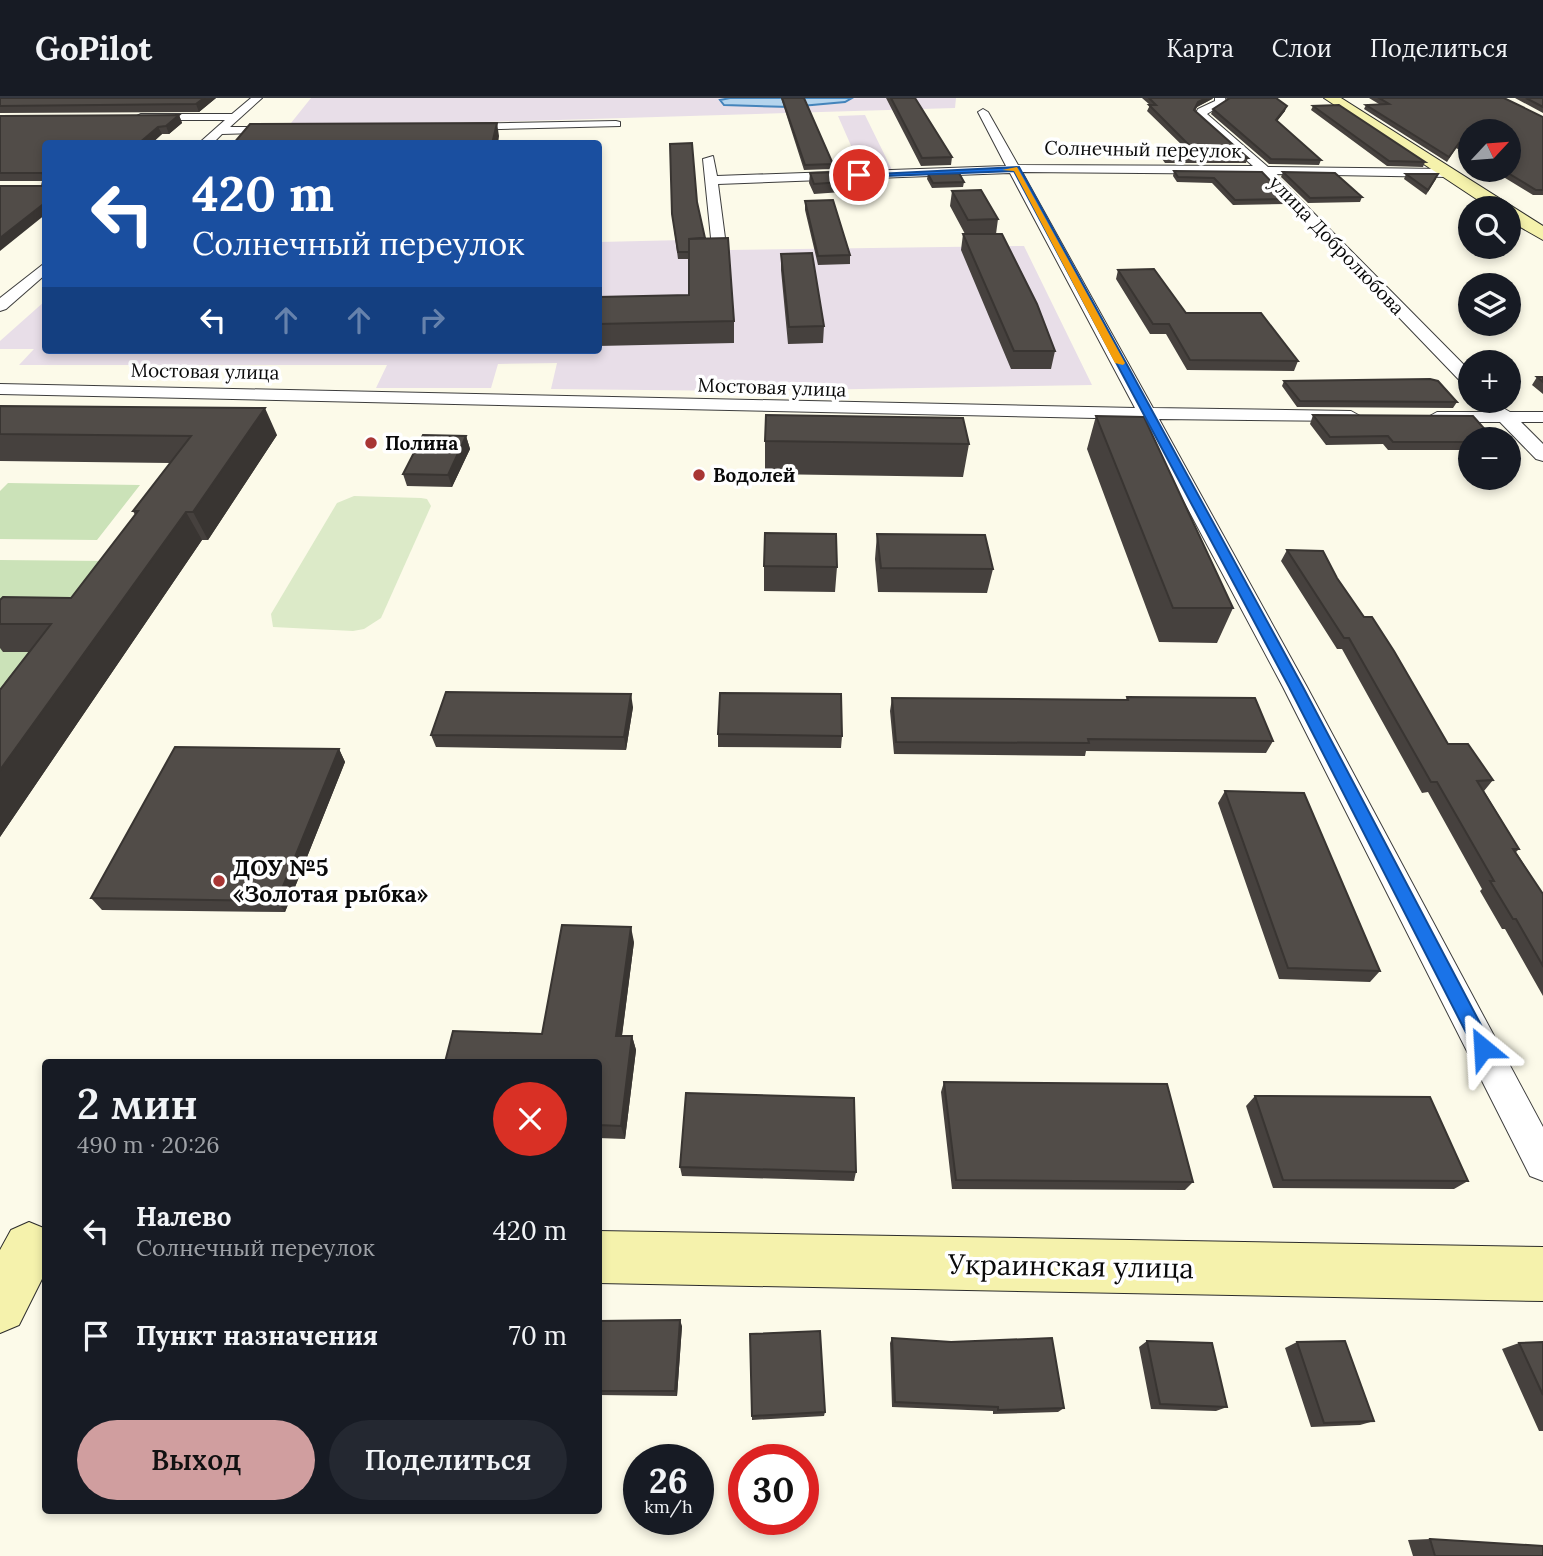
<!DOCTYPE html>
<html lang="ru">
<head>
<meta charset="utf-8">
<style>
	body { margin:0; font-family:Lora,serif; background:#242831; color:#f1f3f6; height:100vh; display:flex; flex-direction:column; font-size:26px; white-space:nowrap }
	* { box-sizing:border-box; margin:0 }
	p { font-size:23px; color:#9ea1a6 }
	.icon { flex:none; width:38px; height:38px; fill:none; stroke:currentColor; stroke-width:2; stroke-linecap:round; stroke-linejoin:round }
	.map { position:relative; flex:1; overflow:hidden }
	.panel { position:absolute; left:42px; top:961px; width:560px; height:455px; display:flex; flex-direction:column; background:#171b24; border-radius:7px; box-shadow:0 4px 10px #0003 }
	.panel>* { flex:none }
	.hud { position:absolute; left:42px; top:42px; width:560px; height:214px; border-radius:7px; box-shadow:0 4px 10px #0003; background:#1a4fa0; color:#fff; overflow:hidden }
	.needle { width:46px; rotate:64deg }
	.buttons { position:absolute; left:1458px; top:21px; display:grid; gap:14px }
	.buttons a { display:grid; place-items:center; width:63px; height:63px; border-radius:50%; background:#171b24; box-shadow:0 4px 10px #0003; font-size:35px }
	.speed { position:absolute; left:623px; top:1346px; display:flex; gap:14px; font-size:35px; font-weight:700; text-align:center }
	.speed>* { display:grid; place-content:center; width:91px; height:91px; border-radius:50%; background:#171b24; box-shadow:0 4px 10px #0003; line-height:1 }
	.speed small { font-size:18px; font-weight:400 }
	.speed .limit { border:10px solid #d22; background:#fff; color:#111 }
	.pin { position:absolute; display:grid; place-items:center; width:60px; height:60px; color:#fff; margin:-30px; border:4px solid #fff; border-radius:50%; box-shadow:0 2px 7px #0007 }
	.me { position:absolute; width:77px; margin:-38px; rotate:333deg; stroke-linejoin:round; filter:drop-shadow(0 0 5px #0008) }
	.turn { display:flex; align-items:center; gap:24px; height:147px; padding:0 35px; font-size:32px }
	.turn .icon { width:91px; height:91px; stroke-width:2.5 }
	.turn b { display:block; font-size:49px; line-height:60px }
	.lanes { display:flex; align-items:center; height:66px; padding:0 35px; background:#0003; justify-content:center; gap:35px; direction:ltr }
	.lanes .off { opacity:.35 }
	.round { display:grid; place-items:center; flex:none; width:74px; height:74px; border-radius:37px; background:#242831 }
	.summary { display:flex; align-items:center; justify-content:space-between; height:119px; padding:0 35px }
	h1 { font-size:42px; font-weight:600; line-height:52px }
	.primary-button { display:flex; gap:14px; margin-top:auto; padding:14px 35px }
	.primary-button a { flex:1; height:80px; border-radius:42px; background:#d09e9f; color:#111; font-size:28px; font-weight:600; line-height:80px; text-align:center }
	.primary-button a+a { background:#242831; color:#f1f3f6 }
	ul { padding:0; list-style:none }
	li { display:flex; align-items:center; gap:21px; height:105px; padding:0 35px }
	li div { flex:1 }
	li b { display:block; font-size:26px }
	li em { font-style:normal }
	header { display:flex; align-items:center; gap:42px; box-sizing:border-box; height:98px; padding:0 35px; background:#171b24; border-bottom:2px solid #363941 }
	header strong { font-size:33px }
	nav { display:flex; gap:38px; margin-inline-start:auto; font-size:24px }
	.map>svg:first-child { display:block }
	.industrial { fill:#e8dee8 }
	.green { fill:#cbe2b8 }
	.pitch { fill:#dceac8 }
	.water { fill:#b4d4ed; stroke:#4484bb; stroke-width:2 }
	.lines { fill:none; stroke-linecap:round; stroke-linejoin:round }
	.street-casing { stroke:#3d3d3d; stroke-width:2 }
	.secondary-casing { stroke:#2c2c2c; stroke-width:2 }
	.street { fill:#fff; fill-rule:evenodd }
	.secondary { fill:#f5f2ac; fill-rule:evenodd }
	.wall { fill:#46413e }
	.shaded-wall { fill:#393532 }
	.building { fill:#514c48; stroke:#393532; stroke-width:2 }
	.route { fill:#1a73e8; stroke:#114b97; stroke-width:2 }
	.slow { fill:#f59e0b }
	.poi-dot { fill:#a83634; stroke:#fff; stroke-width:2.5 }
	.labels { text-anchor:middle; stroke-width:7; stroke-linejoin:round; paint-order:stroke }
	.far-street-label { font-size:19px; fill:#0a0a0a; stroke:#fff }
	.far-poi-label { font-size:19px; font-weight:bold; fill:#0a0a0a; stroke:#fff; text-anchor:start }
	.poi-label { font-size:23px; font-weight:bold; fill:#0a0a0a; stroke:#fff; text-anchor:start }
	.near-street-label { font-size:28px; fill:#0a0a0a; stroke:#fff }
</style>
</head>
<body>
<header>
<strong>GoPilot</strong>
<nav><a>Карта</a><a>Слои</a><a>Поделиться</a></nav>
</header>
<div class="map">
<svg width="1543" height="1458" viewBox="0 0 1543 1458">
	<rect width="100%" height="100%" fill="#fcfae9"/>
	<!-- industrial -->
	<path class="industrial" d="M311,0H956L955,10L287,30Z
		M865,17L893,74L863,75L838,18Z
		M727,141L729,152L1024,148L1092,287L741,293L551,291L557,265L498,266L491,290H376L387,267H19L34,251H0V243L45,203L46,252H598L599,144Z"/>
	<!-- green -->
	<path class="green" d="M8,385L140,387L97,442L0,441V393Z
		M0,462L106,463L0,602Z"/>
	<!-- pitch -->
	<path class="pitch" d="M354,398L421,400L427,401L431,408L381,520L364,531L353,533L273,529L271,516L337,405Z"/>
	<!-- water -->
	<path class="water" d="M730,0H852L845,4L790,9L724,7L720,2Z"/>
	<g class="lines">
		<!-- street casing -->
		<g class="street-casing">
			<path id="street" d="M251,0H262L230,29H284L288,30V34L222,36L212,46H198L225,22H141L135,19L141,16H232Z
				M1215,0H1225L1226,4L1207,16L1268,69L1448,71L1454,75L1448,79L1275,76L1470,273V288L1464,287L1261,76L1022,74L1153,310L1351,313L1360,318L1351,323L1159,321L1307,589L1543,1029V1083L1530,1078L1283,589L1140,321L0,296V286L1135,310L1010,75L718,86L725,140L718,144L711,140L703,61L713,58L717,78L1006,68L978,14L983,11L988,14L1018,67L1253,68L1195,17L1198,11L1215,3Z
				M616,23L620,24V28L461,32L455,29L461,26Z
				M46,164V176L6,211L0,213V200Z
				M1498,307L1510,314H1543V324H1521L1543,346V363L1536,361L1500,324H1437L1428,319L1437,314H1490L1492,308Z"/>
		</g>
		<!-- secondary casing -->
		<g class="secondary-casing">
			<path id="secondary" d="M1324,0H1341L1543,128V142L1508,122V110H1490Z
				M29,1124L46,1131V1173L19,1227L0,1235V1152L11,1132Z
				M598,1133L1543,1149V1203L598,1185Z"/>
		</g>
		<!-- street -->
		<use href="#street" class="street"/>
		<!-- secondary -->
		<use href="#secondary" class="secondary"/>
	</g>
	<!-- wall -->
	<path class="wall" d="M0,0H216L199,14L0,15Z
		M781,0H804L833,66L832,71L804,72Z
		M886,0H915L952,59L951,67L921,68Z
		M1142,0H1213L1212,1L1197,9L1195,13L1248,60L1246,65H1165L1160,58L1162,52H1187L1147,13L1150,7Z
		M1226,0H1276L1285,13L1277,23L1321,62L1319,67L1269,66L1211,16L1213,11L1227,2Z
		M1369,0H1504L1543,19V97H1533L1492,72H1508L1470,33V58L1456,50L1447,64L1364,11L1366,7L1379,6Z
		M1515,0H1543V15Z
		M1313,8L1425,64L1423,69L1387,68L1311,12Z
		M179,17L182,25L169,36H162L151,46H46V116L42,88L43,83H0V18Z
		M670,46L697,104L705,140L734,223V245L598,248V199L689,197V161H678L673,123Z
		M1174,73L1262,74L1288,101L1286,106L1233,107L1212,85L1177,84L1173,78Z
		M1283,74L1362,99L1360,104L1308,105L1281,79Z
		M810,75L842,84V94L814,96L809,85Z
		M928,76L964,84L963,89L932,90L927,81Z
		M1406,76L1436,81L1426,97L1404,81Z
		M952,93L998,121L996,136L1055,253L1051,271H1011L961,152L963,136H965L950,108Z
		M805,103L850,157V166L818,167L805,112Z
		M781,156L824,228L823,245L788,246L781,172Z
		M1118,172L1186,215L1298,263L1294,273L1187,272L1166,236H1150L1116,181Z
		M1537,279H1543V296L1532,287Z
		M1284,283L1457,304L1453,310L1297,309L1282,288Z
		M0,308L277,337L208,442H202L0,739V591L29,554H3L0,550V502L71,500L135,417L133,413L170,365L0,363Z
		M1313,317L1489,336L1488,337L1470,341V352H1388L1383,346L1326,347L1310,326Z
		M1096,318L1233,510L1217,545L1159,544L1087,351Z
		M466,338L470,351L452,389L407,388L403,376Z
		M765,343L969,346L963,379L765,376Z
		M877,436L993,471L987,495L878,494L875,461Z
		M1287,452L1337,480L1448,646L1493,682L1484,693L1519,751L1516,754L1543,796V898L1505,831H1502L1480,793L1482,791L1428,694L1422,695L1342,551H1337L1281,463Z
		M764,468L837,469L835,494L764,493Z
		M1127,599L1273,643L1266,655L1086,653L1085,658L894,656L890,613L892,600L1126,602Z
		M633,609L626,652L436,649L431,637Z
		M718,636L842,638L841,650L718,649Z
		M339,651L345,664L285,814L102,812L91,800Z
		M1225,693L1380,873L1370,884L1279,881L1218,705Z
		M634,844L622,938H632L636,952L625,1041L598,1040V964L542,936Z
		M944,984L1193,1084L1185,1092L952,1091L941,994Z
		M1255,998L1468,1083L1454,1091L1273,1090L1246,1008Z
		M680,1069L856,1074L854,1083L682,1078Z
		M598,1223L682,1228L677,1298L598,1297Z
		M892,1240L1064,1310L1058,1314L993,1316V1313L892,1309L890,1245Z
		M1147,1243L1227,1309L1216,1313L1151,1311L1139,1249Z
		M1297,1244L1374,1323L1360,1327L1311,1329L1285,1250Z
		M1543,1244V1333H1539L1502,1251L1519,1245Z
		M825,1314L824,1318L752,1322V1318Z
		M1430,1441L1543,1458H1413L1408,1442Z"/>
	<!-- shaded-wall -->
	<path class="shaded-wall" d="M204,0H216L199,14L196,6Z
		M1206,0H1213L1212,1L1197,9L1192,18L1198,4Z
		M1287,8L1285,13L1274,27L1276,22Z
		M179,17L182,25L169,36L166,28Z
		M497,25L499,38L498,46H492Z
		M158,29L162,36L151,46H138Z
		M46,104V116L0,153V140Z
		M265,310L277,337L208,442L193,414Z
		M466,338L470,351L452,389L448,377Z
		M186,414L202,442L0,739V672Z
		M631,596L633,609L626,652L624,639Z
		M339,651L345,664L285,814L277,803Z
		M631,829L634,844L620,952L616,938Z
		M632,938L636,952L625,1041L621,1028Z
		M680,1222L682,1228L677,1298L675,1293Z"/>
	<!-- building -->
	<path class="building" d="M0,0H204L196,6L0,8Z
		M782,0H804L833,66L805,67Z
		M891,0H915L952,59L922,60Z
		M1149,0H1206L1198,4L1194,12L1248,60L1166,59L1162,52H1194L1149,7H1156Z
		M1230,0H1276L1287,8L1276,22L1321,62L1271,61L1213,11Z
		M1379,0H1504L1543,19V92H1536L1503,72H1508V33H1470V52L1459,45L1449,59L1366,7L1389,6Z
		M1526,0H1543V9Z
		M1339,7L1425,64L1389,63L1313,8Z
		M179,17L166,28L158,29L138,46H46V104L0,140V88H42L44,78L42,75H0V18Z
		M497,25L492,46H233L250,26Z
		M692,45L697,104L705,140L689,141V154H678L672,116L670,46Z
		M1174,73L1262,74L1288,101L1235,102L1214,80L1178,79Z
		M839,74L842,84L814,86L810,75Z
		M1283,74L1335,75L1362,99L1310,100Z
		M959,75L964,84L933,85L928,76Z
		M1406,76H1438L1428,92Z
		M981,92L998,121L968,122L952,93Z
		M833,102L850,157L818,158L805,103Z
		M963,136H1002L1037,206L1055,253H1014Z
		M728,140L734,223L598,226V199L689,197V141Z
		M812,155L824,228L789,229L781,156Z
		M1154,171L1186,215H1261L1298,263L1190,262L1169,226H1153L1118,172Z
		M1537,279H1543V284Z
		M1430,281L1438,283L1457,304L1300,303L1284,283Z
		M0,308L265,310L193,414H186L0,672V592L51,526H0V502L3,499L71,500L138,413H133L191,338L0,336Z
		M766,317L963,320L969,346L765,343Z
		M1313,317L1473,318L1489,336H1487L1492,341H1470V344H1393L1388,338L1330,339Z
		M1096,318L1144,319L1233,510H1173Z
		M423,337L466,338L448,377L403,376Z
		M765,435L836,436L837,469L764,468Z
		M877,436L985,437L993,471L881,470Z
		M1287,452L1323,453L1337,480L1364,519H1372L1394,553L1448,646H1468L1493,682L1477,683L1519,751H1513L1543,796V868L1516,821H1513L1490,783H1494L1437,684H1431L1349,540H1344Z
		M446,594L631,596L624,639L431,637Z
		M720,595L841,596L842,638L718,636Z
		M1127,599L1255,600L1273,643L1088,641L1089,645L896,644L892,600L1128,602Z
		M175,649L339,651L277,803L91,800Z
		M1225,693L1304,695L1380,873L1288,870Z
		M562,827L631,829L616,938H632L621,1028L598,1027V964H445L453,933L542,936Z
		M944,984L1167,986L1193,1084L956,1082Z
		M686,995L854,1000L856,1074L680,1069Z
		M1255,998L1430,999L1468,1083L1283,1082Z
		M680,1222L675,1293H598V1223Z
		M820,1233L825,1314L752,1318L750,1236Z
		M892,1240L951,1244L1052,1240L1064,1310L998,1312V1309L895,1304Z
		M1147,1243L1212,1245L1227,1309L1160,1306Z
		M1345,1243L1374,1323L1324,1325L1297,1244Z
		M1543,1244V1297L1519,1245Z
		M1430,1441L1543,1448V1458H1435Z"/>
	<!-- route -->
	<path class="route" d="M1019,69L1303,589L1490,944L1493,950L1490,956L1483,958L1477,956L1289,589L1014,73L859,79L855,77Z"/>
	<!-- slow -->
	<path class="slow" d="M1017,69L1125,265L1123,267L1115,265L1014,73L1002,72Z"/>
	<!-- markers -->
	<g class="poi-dot">
		<circle cx="371" cy="345" r="7"/>
		<circle cx="699" cy="377" r="7"/>
		<circle cx="219" cy="783" r="7"/>
	</g>
	<g class="labels">
		<!-- far-street labels -->
		<g class="far-street-label">
			<text transform="translate(1143 51) rotate(1)" y="7">Солнечный переулок</text>
			<text transform="translate(1337 147) rotate(46)" y="7">улица Добролюбова</text>
			<text transform="translate(205 273) rotate(1)" y="7">Мостовая улица</text>
			<text transform="translate(772 289) rotate(2)" y="7">Мостовая улица</text>
		</g>
		<!-- far-poi labels -->
		<g class="far-poi-label">
			<text x="385" y="352">Полина</text>
			<text x="713" y="384">Водолей</text>
		</g>
		<!-- poi labels -->
		<g class="poi-label">
			<text x="233" y="778">ДОУ №5<tspan x="233" dy="26">«Золотая рыбка»</tspan></text>
		</g>
		<!-- near-street labels -->
		<g class="near-street-label">
			<text transform="translate(1071 1168) rotate(1)" y="10">Украинская улица</text>
		</g>
	</g>
</svg>
<div class="buttons">
<a><svg class="needle" viewBox="-14 -14 28 28"><path d="M0-13l5 13h-10z" fill="#e53935"/><path d="M0 13l5-13h-10z" fill="#9ea1a6"/></svg></a>
<a><svg class="icon" aria-label="search" viewBox="0 0 24 24"><circle cx="10" cy="10" r="6"/><path d="M15 15l6 6"/></svg></a>
<a><svg class="icon" aria-label="layers" viewBox="0 0 24 24"><path d="M12 4l9 5-9 5-9-5zM3 14l9 5 9-5"/></svg></a>
<a>+</a>
<a>−</a>
</div>
<div class="speed"><div>26<small>km/h</small></div><div class="limit">30</div></div>
<div class="pin" style="left:859px;top:77px;background:#d93025"><svg class="icon" aria-label="arrive" viewBox="0 0 24 24"><path d="M6 21V4h12l-3 4 3 4H6"/></svg></div>
<svg class="me" style="left:1483px;top:950px" viewBox="-20 -20 40 40"><path d="M0-17L14 15 0 8-14 15z" fill="#1a73e8" stroke="#fff" stroke-width="4"/></svg>
<div class="hud">
<div class="turn"><svg class="icon" aria-label="left" viewBox="0 0 24 24"><path d="M17 20v-9H6M10 6l-5 5 5 5"/></svg><div><b>420 m</b>Солнечный переулок</div></div>
<div class="lanes"><svg class="icon" aria-label="left" viewBox="0 0 24 24"><path d="M17 20v-9H6M10 6l-5 5 5 5"/></svg><svg class="icon off" aria-label="ahead" viewBox="0 0 24 24"><path d="M12 20V5M6 11l6-6 6 6"/></svg><svg class="icon off" aria-label="ahead" viewBox="0 0 24 24"><path d="M12 20V5M6 11l6-6 6 6"/></svg><svg class="icon off" aria-label="right" viewBox="0 0 24 24"><path d="M7 20v-9h11M14 6l5 5-5 5"/></svg></div>
</div>
<section class="panel">
<div class="summary"><div><h1>2 мин</h1><p>490 m · 20:26</p></div><a class="round" style="background:#d93025;color:#fff"><svg class="icon" aria-label="close" viewBox="0 0 24 24"><path d="M6 6l12 12M18 6L6 18"/></svg></a></div>
<ul>
<li><svg class="icon" aria-label="left" viewBox="0 0 24 24"><path d="M17 20v-9H6M10 6l-5 5 5 5"/></svg><div><b>Налево</b><p>Солнечный переулок</p></div><em>420 m</em></li>
<li><svg class="icon" aria-label="arrive" viewBox="0 0 24 24"><path d="M6 21V4h12l-3 4 3 4H6"/></svg><div><b>Пункт назначения</b></div><em>70 m</em></li>
</ul>
<div class="primary-button"><a>Выход</a><a>Поделиться</a></div>
</section>
</div>
</body>
</html>
